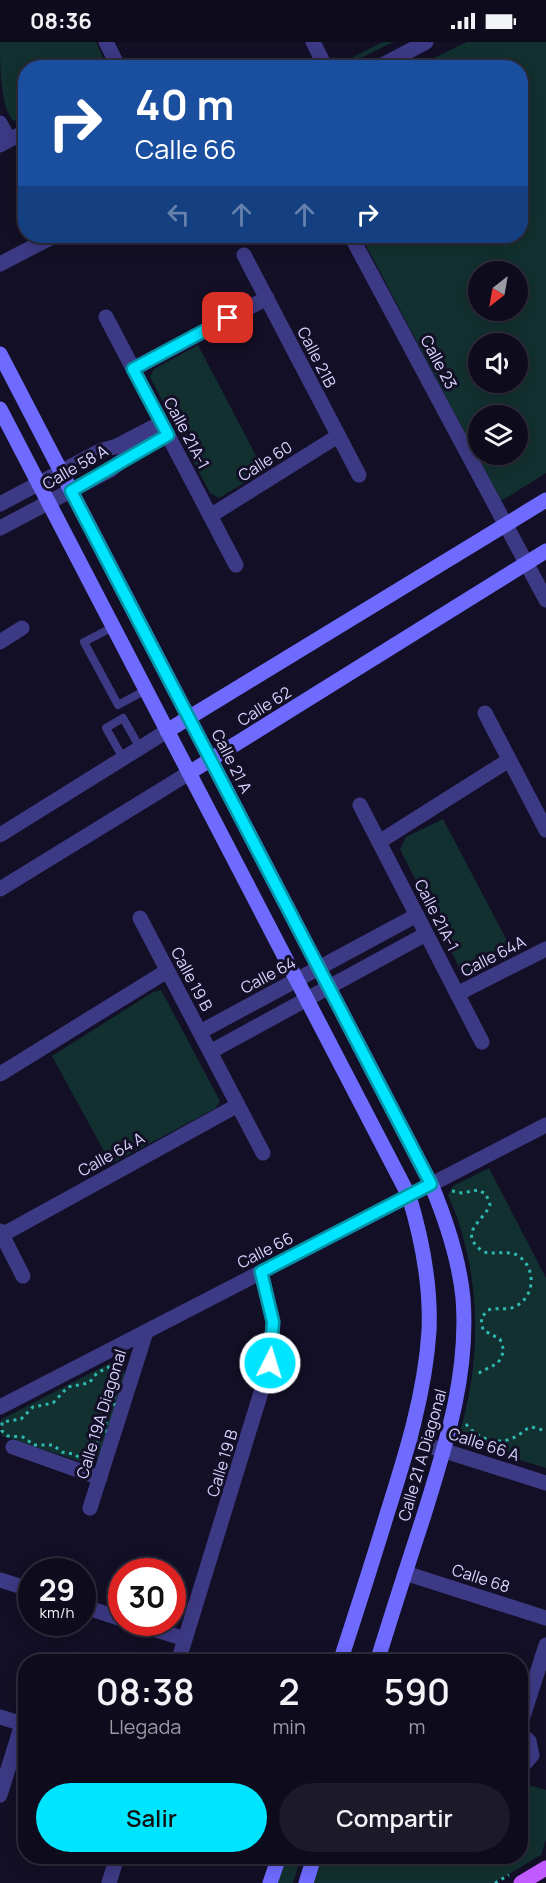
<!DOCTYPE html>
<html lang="es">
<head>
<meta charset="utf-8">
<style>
	body { margin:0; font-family:Manrope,sans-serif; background:#1c1929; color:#f1f3f6; height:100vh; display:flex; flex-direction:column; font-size:22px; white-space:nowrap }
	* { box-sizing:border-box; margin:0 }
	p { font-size:20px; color:#9b9ba3 }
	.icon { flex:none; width:33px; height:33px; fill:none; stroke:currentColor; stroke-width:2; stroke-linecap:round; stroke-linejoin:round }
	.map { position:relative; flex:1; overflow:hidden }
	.sheet { position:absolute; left:18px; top:1612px; width:510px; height:210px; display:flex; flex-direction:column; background:#0e0b1c; border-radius:24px; box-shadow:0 3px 15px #0003,0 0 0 2px #2e2b3b }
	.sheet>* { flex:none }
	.hud { position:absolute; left:18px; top:18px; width:510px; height:183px; border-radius:24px; box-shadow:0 3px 15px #0003,0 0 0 2px #2e2b3b; background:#1a4fa0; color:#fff; overflow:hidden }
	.needle { width:39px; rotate:211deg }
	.tools { position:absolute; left:468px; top:219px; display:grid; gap:12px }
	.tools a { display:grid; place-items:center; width:60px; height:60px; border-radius:50%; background:#0e0b1c; box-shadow:0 3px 15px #0003,0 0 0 2px #2e2b3b; font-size:30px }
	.speed { position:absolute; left:18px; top:1516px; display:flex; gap:12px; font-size:30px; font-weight:700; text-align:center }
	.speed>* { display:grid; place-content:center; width:78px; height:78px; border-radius:50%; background:#0e0b1c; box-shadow:0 3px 15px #0003,0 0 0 2px #2e2b3b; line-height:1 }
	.speed small { font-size:15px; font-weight:400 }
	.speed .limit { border:9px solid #d22; background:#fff; color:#111 }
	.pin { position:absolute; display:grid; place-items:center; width:51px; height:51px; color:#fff; margin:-26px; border-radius:12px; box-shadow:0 3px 9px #0006 }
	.me { position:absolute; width:66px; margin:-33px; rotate:5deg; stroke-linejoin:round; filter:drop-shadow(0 0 4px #0008) }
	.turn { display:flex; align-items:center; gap:21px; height:126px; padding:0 18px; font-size:27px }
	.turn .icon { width:78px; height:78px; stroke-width:2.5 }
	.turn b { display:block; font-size:42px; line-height:51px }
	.lanes { display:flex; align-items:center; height:57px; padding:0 18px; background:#0003; justify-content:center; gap:30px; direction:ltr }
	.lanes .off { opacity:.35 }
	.eta { display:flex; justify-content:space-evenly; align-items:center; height:102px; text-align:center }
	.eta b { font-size:36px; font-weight:600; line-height:42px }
	.action { display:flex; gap:12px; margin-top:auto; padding:12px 18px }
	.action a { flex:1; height:69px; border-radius:36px; background:#00e5ff; color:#111; font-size:24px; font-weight:600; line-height:69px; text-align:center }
	.action a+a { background:#1c1929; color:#f1f3f6 }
	.status { display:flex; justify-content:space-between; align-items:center; height:42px; padding:0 30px; background:#0e0b1c; direction:ltr }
	.status svg { height:16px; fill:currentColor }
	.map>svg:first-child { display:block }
	.green { fill:#12302f; fill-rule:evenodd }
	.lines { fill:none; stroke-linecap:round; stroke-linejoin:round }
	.path { stroke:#2fb8b0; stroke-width:3; stroke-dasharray:3 4.5; stroke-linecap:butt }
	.lane { stroke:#3d3a85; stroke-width:8 }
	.street { stroke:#3d3a85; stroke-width:15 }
	.secondary { stroke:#6f6bff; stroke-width:15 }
	.primary { stroke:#c25bff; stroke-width:15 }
	.route-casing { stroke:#0095a6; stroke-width:15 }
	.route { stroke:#00e5ff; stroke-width:10 }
	.labels { text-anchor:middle; stroke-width:6; stroke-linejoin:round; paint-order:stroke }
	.street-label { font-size:16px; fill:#d9d4ff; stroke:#130f26 }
</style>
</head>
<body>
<div class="status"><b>08:36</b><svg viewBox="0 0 49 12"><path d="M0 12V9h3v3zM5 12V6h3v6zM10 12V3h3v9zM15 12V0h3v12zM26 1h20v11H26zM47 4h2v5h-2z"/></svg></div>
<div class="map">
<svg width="546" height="1841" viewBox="0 0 546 1841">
	<rect width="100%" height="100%" fill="#130f26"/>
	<!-- green -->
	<path class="green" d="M0,0H96L103,15L104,25L26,26L25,75L14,79C0,68 0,20 0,0Z
		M383,0H393L343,25L337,23Z
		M467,0H546V431L501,459L361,194H520V26L415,25ZM478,230H518V268H478ZM478,302H518V340H478ZM478,374H518V412H478Z
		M198,303L264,429L219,456L210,451L150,335L154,327Z
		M443,777L513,910L473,930H467L459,925L400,807L406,795Z
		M161,948L220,1059L216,1066L111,1122L52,1014L153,950Z
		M489,1126L546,1236V1426L457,1399C483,1320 482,1229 448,1153L453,1144Z
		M112,1320L123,1323L125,1334L99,1415L91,1423L2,1394L0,1380L2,1377Z
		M521,1741L546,1748V1797L541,1813L494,1841H313L321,1815H520Z
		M285,1815H301L293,1841H276Z"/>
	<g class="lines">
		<!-- path -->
		<path class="path" d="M452,1149L462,1151L478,1148L486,1152L490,1163C483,1180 456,1191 484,1210C495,1213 506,1208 517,1213C536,1224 536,1254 516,1264C508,1269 497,1265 488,1268L481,1276L483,1288L500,1297L504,1309L498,1321L475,1333
			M115,1322L123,1330L114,1344L115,1362L106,1372V1388L97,1399L93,1420L87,1421L74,1412L62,1410L53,1403H34L23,1395L8,1394L2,1389V1380L21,1377L33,1365L53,1361L68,1345L89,1341L97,1331Z
			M466,1382C478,1397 497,1404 515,1395C522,1392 525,1386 532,1385L546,1389
			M504,1815L521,1816
			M495,1841L509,1833"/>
		<!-- lane -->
		<path class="lane" d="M113,585L84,600L118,663L146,648
			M123,716L106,686L123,676L140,706"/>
		<!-- street -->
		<path class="street" d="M106,0L119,26
			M313,0L326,26
			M377,26L426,0
			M0,81L9,98
			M0,103L26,89
			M351,194L546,558
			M244,213L359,433
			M0,222L54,194
			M106,275L236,523
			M133,327L267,256
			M0,462L100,409L117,404L161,381
			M210,474L338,394
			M0,486L110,428L124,417L168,393
			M0,600L22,586
			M485,671L546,788
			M360,763L482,1000
			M0,793L167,689
			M379,800L509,718
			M0,847L189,731
			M140,876L263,1111
			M457,952L546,907
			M200,990L417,873
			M210,1010L426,892
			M0,1032L167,929
			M0,1189L23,1234
			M2,1193L238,1063
			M0,1365L546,1083
			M410,1398L546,1441
			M13,1405L100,1436
			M90,1466L146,1290
			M405,1531L546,1576
			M0,1538L32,1548
			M82,1564L122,1577
			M135,1581L185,1597
			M178,1620L270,1321L273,1279L261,1230
			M0,1675L26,1683
			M520,1684L546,1603
			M520,1691L529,1699L532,1713L520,1727
			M0,1753L22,1682
			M109,1841L117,1815"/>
		<!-- secondary -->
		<path class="secondary" d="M0,312L431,1142C446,1178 459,1216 463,1256C469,1332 446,1402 424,1473C408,1522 392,1571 377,1620
			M0,367L409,1154C422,1197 431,1244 429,1289C425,1352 406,1412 387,1472C372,1521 356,1571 340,1620
			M167,689L546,458
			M189,731L546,509
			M270,1841L279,1815
			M306,1841L314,1815"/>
		<!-- primary -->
		<path class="primary" d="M521,1841L546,1826"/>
	</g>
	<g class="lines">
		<!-- route casing -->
		<g class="route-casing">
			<path id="route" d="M228,276L133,327L168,393L71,449L431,1142L261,1230L273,1280L270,1321"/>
		</g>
		<!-- route -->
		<use href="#route" class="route"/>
	</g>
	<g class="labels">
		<!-- street labels -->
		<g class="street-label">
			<text transform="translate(317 315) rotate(63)" y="6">Calle 21B</text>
			<text transform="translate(439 320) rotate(62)" y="6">Calle 23</text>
			<text transform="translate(187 391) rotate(62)" y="6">Calle 21A-1</text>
			<text transform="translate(265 419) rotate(-32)" y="6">Calle 60</text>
			<text transform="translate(75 425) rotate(-30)" y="6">Calle 58 A</text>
			<text transform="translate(264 664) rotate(-32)" y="6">Calle 62</text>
			<text transform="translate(232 719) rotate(63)" y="6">Calle 21 A</text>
			<text transform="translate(437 873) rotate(63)" y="6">Calle 21A-1</text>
			<text transform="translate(493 914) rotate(-27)" y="6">Calle 64A</text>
			<text transform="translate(268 933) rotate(-28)" y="6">Calle 64</text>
			<text transform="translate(192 937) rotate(62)" y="6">Calle 19 B</text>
			<text transform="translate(111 1112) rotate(-29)" y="6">Calle 64 A</text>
			<text transform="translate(265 1208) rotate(-27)" y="6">Calle 66</text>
			<text transform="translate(101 1372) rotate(-73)" y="6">Calle 19A Diagonal</text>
			<text transform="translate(484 1402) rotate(18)" y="6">Calle 66 A</text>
			<text transform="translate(422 1413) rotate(-74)" y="6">Calle 21 A Diagonal</text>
			<text transform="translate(222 1421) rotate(-73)" y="6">Calle 19 B</text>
			<text transform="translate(481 1536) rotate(18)" y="6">Calle 68</text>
		</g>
	</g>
</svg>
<div class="tools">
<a><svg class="needle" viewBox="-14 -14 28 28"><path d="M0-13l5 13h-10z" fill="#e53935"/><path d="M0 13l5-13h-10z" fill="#9b9ba3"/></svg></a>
<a><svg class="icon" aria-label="sound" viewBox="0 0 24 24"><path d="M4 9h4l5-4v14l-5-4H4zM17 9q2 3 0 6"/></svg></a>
<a><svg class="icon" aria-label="layers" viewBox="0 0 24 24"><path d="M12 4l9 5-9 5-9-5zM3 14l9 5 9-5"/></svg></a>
</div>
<div class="speed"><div>29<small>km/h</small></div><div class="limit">30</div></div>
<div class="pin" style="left:228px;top:276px;background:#d93025"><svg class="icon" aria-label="arrive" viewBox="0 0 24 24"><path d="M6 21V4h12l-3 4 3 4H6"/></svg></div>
<svg class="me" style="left:270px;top:1321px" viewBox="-20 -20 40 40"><circle r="17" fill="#00e5ff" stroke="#fff" stroke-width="3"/><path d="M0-11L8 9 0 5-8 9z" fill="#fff"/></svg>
<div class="hud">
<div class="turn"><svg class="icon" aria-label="right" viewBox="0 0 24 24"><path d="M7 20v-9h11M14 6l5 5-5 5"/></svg><div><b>40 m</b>Calle 66</div></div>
<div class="lanes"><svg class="icon off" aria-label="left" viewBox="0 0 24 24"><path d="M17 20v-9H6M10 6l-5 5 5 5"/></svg><svg class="icon off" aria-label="ahead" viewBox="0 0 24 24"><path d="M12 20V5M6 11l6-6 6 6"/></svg><svg class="icon off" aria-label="ahead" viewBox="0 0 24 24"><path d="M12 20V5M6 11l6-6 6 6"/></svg><svg class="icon" aria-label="right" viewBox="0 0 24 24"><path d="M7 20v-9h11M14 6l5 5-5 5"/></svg></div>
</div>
<section class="sheet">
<div class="eta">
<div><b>08:38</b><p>Llegada</p></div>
<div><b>2</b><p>min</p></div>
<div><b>590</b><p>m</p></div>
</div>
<div class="action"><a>Salir</a><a>Compartir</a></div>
</section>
</div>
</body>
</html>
